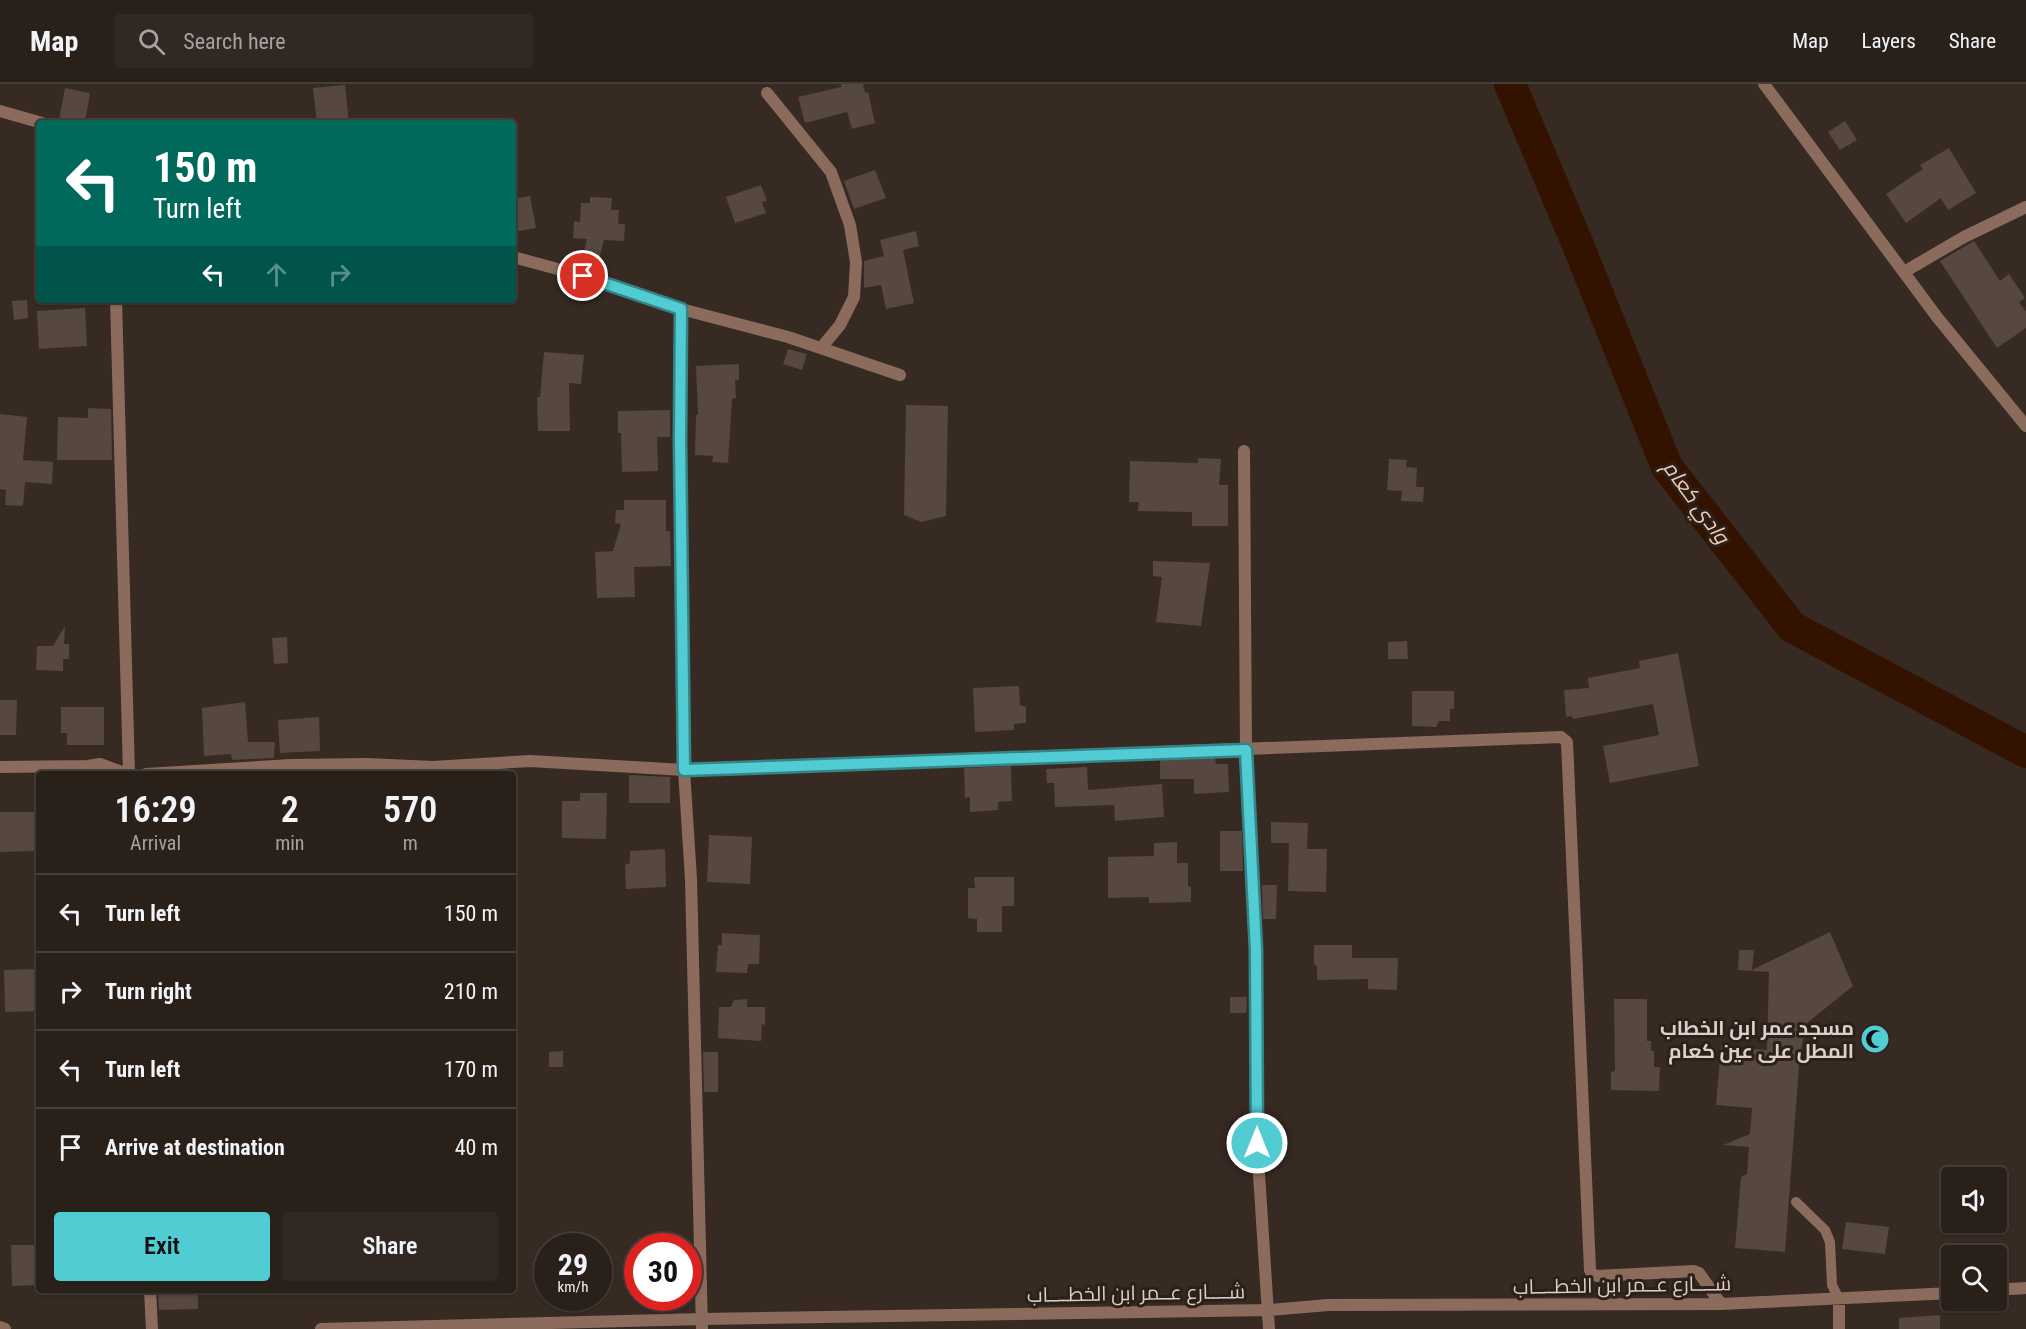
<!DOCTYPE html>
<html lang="en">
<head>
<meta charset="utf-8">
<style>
	body { margin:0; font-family:"Roboto Condensed",Cairo,sans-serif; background:#312823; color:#f1f3f6; height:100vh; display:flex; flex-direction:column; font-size:22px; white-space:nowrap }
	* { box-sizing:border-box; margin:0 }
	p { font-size:20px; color:#a5a3a2 }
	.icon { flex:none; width:33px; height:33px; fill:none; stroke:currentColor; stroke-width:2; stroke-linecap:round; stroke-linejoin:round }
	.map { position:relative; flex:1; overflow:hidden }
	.drawer { position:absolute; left:36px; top:687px; width:480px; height:522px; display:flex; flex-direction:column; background:#29201a; border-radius:6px; box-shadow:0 2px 4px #0004,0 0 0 2px #453e39 }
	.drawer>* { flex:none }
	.banner { position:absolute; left:36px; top:36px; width:480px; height:183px; border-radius:6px; box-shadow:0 2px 4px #0004,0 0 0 2px #453e39; background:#00695c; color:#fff; overflow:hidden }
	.buttons { position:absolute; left:1941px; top:1083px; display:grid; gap:12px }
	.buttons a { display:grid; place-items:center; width:66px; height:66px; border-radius:6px; background:#29201a; box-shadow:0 2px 4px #0004,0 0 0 2px #453e39; font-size:30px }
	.speed { position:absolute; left:534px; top:1149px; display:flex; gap:12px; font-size:30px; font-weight:700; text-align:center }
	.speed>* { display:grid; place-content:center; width:78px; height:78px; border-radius:50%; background:#29201a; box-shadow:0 2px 4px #0004,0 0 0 2px #453e39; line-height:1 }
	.speed small { font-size:15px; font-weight:400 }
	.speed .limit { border:9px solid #d22; background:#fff; color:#111 }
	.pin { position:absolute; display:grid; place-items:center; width:51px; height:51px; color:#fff; margin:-26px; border:3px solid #fff; border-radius:50%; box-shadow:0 2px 6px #0007 }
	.me { position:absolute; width:66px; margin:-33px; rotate:0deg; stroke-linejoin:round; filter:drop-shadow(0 0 4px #0008) }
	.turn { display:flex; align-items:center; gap:21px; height:126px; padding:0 18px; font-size:27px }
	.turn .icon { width:78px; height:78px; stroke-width:2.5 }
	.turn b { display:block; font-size:42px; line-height:51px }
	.lanes { display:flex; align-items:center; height:57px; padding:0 18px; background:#0003; justify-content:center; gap:30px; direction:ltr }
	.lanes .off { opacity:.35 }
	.eta { display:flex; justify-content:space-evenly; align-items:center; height:102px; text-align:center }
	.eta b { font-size:36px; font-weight:600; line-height:42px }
	.button { display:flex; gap:12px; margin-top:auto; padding:12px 18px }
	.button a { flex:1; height:69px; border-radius:6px; background:#51ccd2; color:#111; font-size:24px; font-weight:600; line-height:69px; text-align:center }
	.button a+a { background:#312823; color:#f1f3f6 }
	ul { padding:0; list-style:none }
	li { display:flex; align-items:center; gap:18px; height:78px; padding:0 18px; border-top:2px solid #453e39 }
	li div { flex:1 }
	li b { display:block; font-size:22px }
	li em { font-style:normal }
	header { display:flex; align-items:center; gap:36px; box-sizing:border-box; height:84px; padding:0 30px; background:#29201a; border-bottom:2px solid #453e39 }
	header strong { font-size:28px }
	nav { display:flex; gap:33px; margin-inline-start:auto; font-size:21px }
	.search { width:420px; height:54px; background:#312823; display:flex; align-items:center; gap:15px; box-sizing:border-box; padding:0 21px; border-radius:6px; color:#a5a3a2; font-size:22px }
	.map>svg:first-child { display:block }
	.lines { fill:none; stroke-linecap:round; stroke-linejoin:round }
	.river { stroke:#331200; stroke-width:32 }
	.building { fill:#564740 }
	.service { stroke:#8b6c5c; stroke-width:10 }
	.minor { stroke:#8b6c5c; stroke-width:12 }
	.tertiary { stroke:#8b6c5c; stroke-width:12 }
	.route-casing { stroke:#358588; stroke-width:15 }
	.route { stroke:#51ccd2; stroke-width:10 }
	.labels { text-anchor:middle; stroke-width:6; stroke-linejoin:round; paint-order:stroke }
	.poi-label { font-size:20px; font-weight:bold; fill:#d9d0cc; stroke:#2d2019; text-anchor:end }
	.street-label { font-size:20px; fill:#d9d0cc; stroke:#2d2019 }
	.water-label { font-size:21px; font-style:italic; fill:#f4cdb8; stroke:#2d2019 }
</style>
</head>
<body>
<header>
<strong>Map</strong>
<div class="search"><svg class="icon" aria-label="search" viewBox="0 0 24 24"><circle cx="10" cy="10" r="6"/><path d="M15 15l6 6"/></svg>Search here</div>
<nav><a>Map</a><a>Layers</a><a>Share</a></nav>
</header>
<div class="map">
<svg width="2026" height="1245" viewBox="0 0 2026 1245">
	<rect width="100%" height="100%" fill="#372a23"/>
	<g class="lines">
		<!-- river -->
		<path class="river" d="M1510,0L1578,161L1667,383L1792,543L2026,668"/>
	</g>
	<!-- building -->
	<path class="building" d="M841,0H863L865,9L868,8L875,39L852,45L847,28L805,39L798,13L841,3Z
		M345,1L349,39H317L313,4Z
		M65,4L90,9L85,39L59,36Z
		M1845,37L1857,56L1840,66L1828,48Z
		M1949,64L1976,109L1948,126L1941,114L1906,139L1886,110L1923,85L1920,81Z
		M875,86L886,114L854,125L844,97Z
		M761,101L767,117L762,118L766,129L735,139L726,113Z
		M530,112L536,144L513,148V115Z
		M590,113L612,114L611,126H619L618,140H625L624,157L604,156L596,187L580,183L587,155L573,154L574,137L580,138L581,119H590Z
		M916,147L919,162L903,166L914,219L886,225L881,201L864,204V177L884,172L880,156Z
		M1974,157L2000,197L2009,190L2025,214L2019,218L2026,228V244L1997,264L1940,177Z
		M27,216L28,234L14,236L12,217Z
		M85,224L87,262L39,265L37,227Z
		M788,265L807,270L802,286L783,280Z
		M544,268L584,271L581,300L569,299L570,347H538L537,313H540Z
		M739,280V296H735L736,314L732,315L728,379L712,378L713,372L695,371L696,331H698L696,282Z
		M906,321L948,322L946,432L921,438L904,431Z
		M88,324L111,325L112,376H57L58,333L88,334Z
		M670,326V353H657L658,387L622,388L621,349H618V327Z
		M0,330L27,333L23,376L53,378L52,400L25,398L23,422L5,421L6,406L0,405Z
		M1198,374L1221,375L1219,401H1228V442H1192V428L1138,427L1139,418H1129L1130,377L1198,379Z
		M1389,375L1407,376L1406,383L1417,384L1416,403H1424L1423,418L1401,417L1402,407L1387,406Z
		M624,416H666V447H670L671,482L634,483L635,513L597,514L595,468L613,467L621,440L615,439L616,426H624Z
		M1153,477L1210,479L1201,542L1156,538L1162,493L1153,492Z
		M65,542L64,560H69V575H63V587L36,586L37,562H53Z
		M287,553L288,579L274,580L272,554Z
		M1407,557L1408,575H1388V558Z
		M1678,569L1699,682L1610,699L1603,662L1659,651L1653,620L1573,635L1572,632L1566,633L1564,606L1589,604L1588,594L1640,584L1639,577Z
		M1019,602L1020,621L1026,623V639L1014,640V646L975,648L973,604Z
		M1412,607H1454V625H1450V637H1439L1436,643L1412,642Z
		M0,616H17L16,651H0Z
		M245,618L248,658H275L274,674L232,676L231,670L204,672L202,624Z
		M61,623H104V661H67V649H61Z
		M319,633L320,667L280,669L278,636Z
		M1215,674L1216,680H1228L1229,708L1194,710V695H1160V676Z
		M1011,682L1012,717L998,718V726L970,728V713L965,714L964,684Z
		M1087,683L1088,706L1162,700L1164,733L1115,737L1114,721L1055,723L1054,699H1047L1046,685Z
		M629,691L670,693V719H629Z
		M580,709H607L606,755L562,754V717H580Z
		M0,728H35V767L0,768Z
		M1271,738L1308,739L1307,765H1327L1326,808L1288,807L1289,759H1271Z
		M1220,747H1242L1243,787H1220Z
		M709,751L752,753L750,800L707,798Z
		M1177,758V779H1188V802L1191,803V818L1149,819V813L1108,814V773L1154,772V759Z
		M665,765L666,803L626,805L625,781L630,779V767Z
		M974,793H1014V822H1002V848H977V835L968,834V804H975Z
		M1262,801H1277L1276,835H1263Z
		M1830,848L1853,902L1807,939L1800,969L1785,1168L1735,1164L1741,1093L1747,1090L1749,1063L1723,1061L1750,1050L1752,1024L1716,1021L1721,962L1767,966L1769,888L1738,886L1739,866H1754L1752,886Z
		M722,849L760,851L759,880H748L747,889L716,888L718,861H722Z
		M1314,861H1352V874H1398L1397,906L1368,905V895L1317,896V882L1314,880Z
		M39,885V927L5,928L4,886Z
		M1230,913H1247L1246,929H1230Z
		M747,915V923H765V941L762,940L761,957L718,954L719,923H731L734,916Z
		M1614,915H1647V957H1651V967H1654V983H1660L1659,1007L1611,1006V988L1615,987Z
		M563,967V983H549V968Z
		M703,968H718V1008H704Z
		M1846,1138L1889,1143L1885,1170L1842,1165Z
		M11,1161H39V1201L12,1202Z
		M164,1206H198V1225L159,1226L158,1210L165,1209Z
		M1940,1231V1245H1899V1234Z"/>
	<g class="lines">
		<!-- service -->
		<path class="service" d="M1796,1118L1825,1146L1830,1158L1832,1201L1839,1215"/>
		<!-- minor -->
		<path class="minor" d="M767,9L831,88L850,141L856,178L854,213L840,241L821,264
			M0,27L42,39
			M513,173L602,197L681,225L680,356L684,686L691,795L702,1245
			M1904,188L1964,153L2026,123
			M116,216L129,690
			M681,225L788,253L900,291
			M1244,367L1246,666L1256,866L1257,1059L1269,1245
			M0,683L88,682L100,680L127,690
			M146,690L291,681L367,680L433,683L530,677L684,686L1561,653L1567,658L1590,1186L1592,1190L1597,1192L1694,1187L1699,1189L1721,1220
			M150,1206L152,1245
			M1996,1206L2026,1204
			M0,1243L5,1245
			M321,1245L702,1235L1269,1226L1328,1221L1721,1220L1952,1209
			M1839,1245V1215"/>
		<!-- tertiary -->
		<path class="tertiary" d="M1764,0L1937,233L2026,342"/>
	</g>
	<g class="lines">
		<!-- route casing -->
		<g class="route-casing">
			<path id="route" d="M583,192L681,225L680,356L684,686L1246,666L1256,866L1257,1059"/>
		</g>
		<!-- route -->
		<use href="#route" class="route"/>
	</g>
	<!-- icons -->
	<defs>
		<g id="mosque-disc" transform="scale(1.5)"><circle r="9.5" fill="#51ccd2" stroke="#2d2019"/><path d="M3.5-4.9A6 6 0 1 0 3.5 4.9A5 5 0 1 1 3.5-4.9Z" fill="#111"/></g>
	</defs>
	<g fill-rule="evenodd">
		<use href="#mosque-disc" x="1875" y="955"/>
	</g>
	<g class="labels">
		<!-- poi labels -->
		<g class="poi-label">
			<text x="1854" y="951">مسجد عمر ابن الخطاب<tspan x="1854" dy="23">المطل على عين كعام</tspan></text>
		</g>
		<!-- street labels -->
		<g class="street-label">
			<text transform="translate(1622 1201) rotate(-1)" y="7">شــــارع عــمر ابن الخطــــاب</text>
			<text transform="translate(1136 1209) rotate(-1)" y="7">شــــارع عــمر ابن الخطــــاب</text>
		</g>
		<!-- water labels -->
		<g class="water-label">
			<text transform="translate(1696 418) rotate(54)" y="7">وادي كعام</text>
		</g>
	</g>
</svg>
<div class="buttons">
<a><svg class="icon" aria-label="sound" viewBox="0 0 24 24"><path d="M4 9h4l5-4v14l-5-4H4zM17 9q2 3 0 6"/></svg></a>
<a><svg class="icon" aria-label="search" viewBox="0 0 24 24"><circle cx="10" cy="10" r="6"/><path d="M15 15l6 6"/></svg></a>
</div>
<div class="speed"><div>29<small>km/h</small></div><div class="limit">30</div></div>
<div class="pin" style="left:583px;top:192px;background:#d93025"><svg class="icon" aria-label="arrive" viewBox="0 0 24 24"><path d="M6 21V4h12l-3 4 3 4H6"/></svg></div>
<svg class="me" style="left:1257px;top:1059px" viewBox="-20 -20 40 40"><circle r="17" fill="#51ccd2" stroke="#fff" stroke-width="3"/><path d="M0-11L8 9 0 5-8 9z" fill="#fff"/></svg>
<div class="banner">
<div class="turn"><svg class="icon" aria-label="left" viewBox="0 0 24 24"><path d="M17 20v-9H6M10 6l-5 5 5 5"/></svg><div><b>150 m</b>Turn left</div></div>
<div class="lanes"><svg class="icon" aria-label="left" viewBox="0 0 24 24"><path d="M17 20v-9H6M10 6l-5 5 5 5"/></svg><svg class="icon off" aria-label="ahead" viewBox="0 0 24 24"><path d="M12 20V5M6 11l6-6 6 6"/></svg><svg class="icon off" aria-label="right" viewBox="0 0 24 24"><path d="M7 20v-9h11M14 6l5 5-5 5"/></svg></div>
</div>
<section class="drawer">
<div class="eta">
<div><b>16:29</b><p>Arrival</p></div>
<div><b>2</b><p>min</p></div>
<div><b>570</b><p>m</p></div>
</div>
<ul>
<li><svg class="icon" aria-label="left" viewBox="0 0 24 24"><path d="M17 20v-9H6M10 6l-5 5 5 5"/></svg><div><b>Turn left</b></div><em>150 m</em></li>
<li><svg class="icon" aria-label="right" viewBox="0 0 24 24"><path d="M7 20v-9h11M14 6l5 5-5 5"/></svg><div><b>Turn right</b></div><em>210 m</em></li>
<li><svg class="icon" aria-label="left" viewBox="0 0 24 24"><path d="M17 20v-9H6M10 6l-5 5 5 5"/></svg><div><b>Turn left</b></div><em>170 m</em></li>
<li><svg class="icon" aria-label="arrive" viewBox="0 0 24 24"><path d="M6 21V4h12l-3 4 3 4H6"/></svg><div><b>Arrive at destination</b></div><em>40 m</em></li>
</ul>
<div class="button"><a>Exit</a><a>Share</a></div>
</section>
</div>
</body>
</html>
